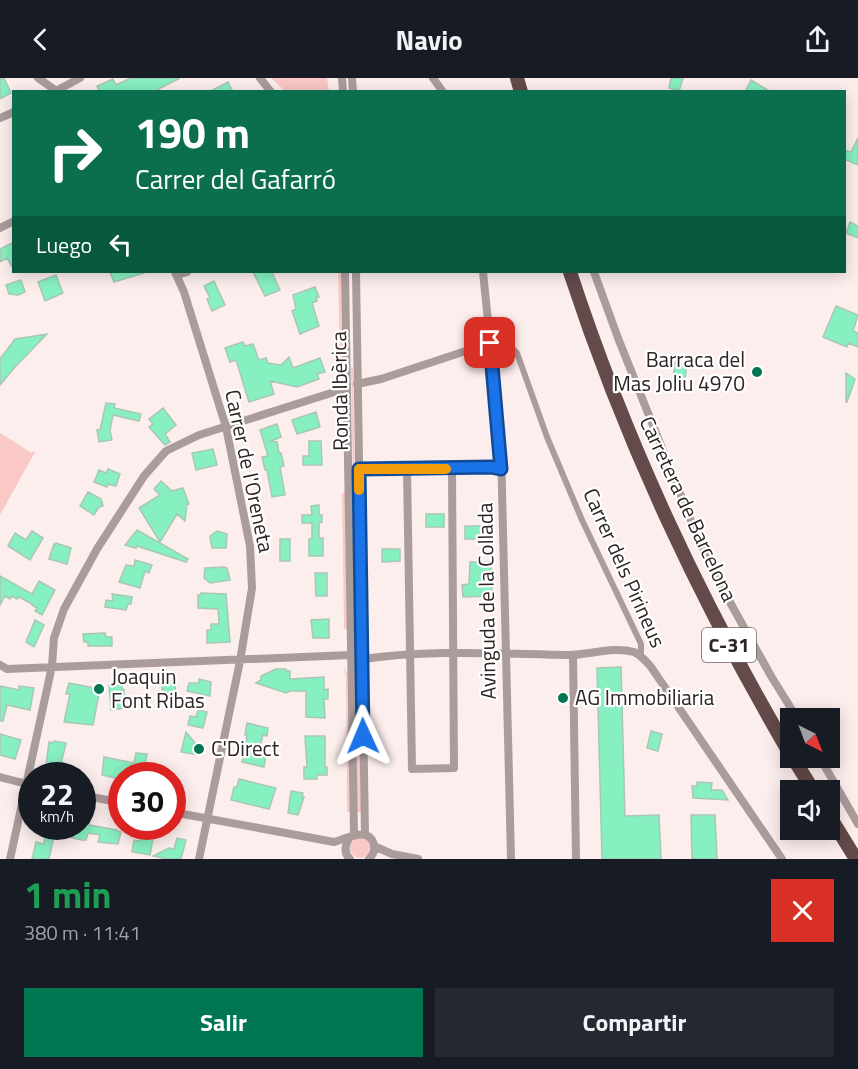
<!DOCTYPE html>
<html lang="es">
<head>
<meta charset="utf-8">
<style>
	body { margin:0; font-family:"Titillium Web",sans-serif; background:#242831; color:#f1f3f6; height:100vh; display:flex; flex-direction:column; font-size:22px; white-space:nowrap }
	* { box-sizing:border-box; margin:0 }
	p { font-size:20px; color:#9ea1a6 }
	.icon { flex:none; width:33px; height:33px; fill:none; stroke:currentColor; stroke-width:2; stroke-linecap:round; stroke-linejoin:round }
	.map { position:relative; height:781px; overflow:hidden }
	.drawer { display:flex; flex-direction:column; background:#171b24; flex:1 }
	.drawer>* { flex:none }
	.guide { position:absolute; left:12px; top:12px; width:834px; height:183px; border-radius:0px; box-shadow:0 3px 15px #0003; background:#0b6e4f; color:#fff; overflow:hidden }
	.needle { width:39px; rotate:138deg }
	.buttons { position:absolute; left:780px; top:630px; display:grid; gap:12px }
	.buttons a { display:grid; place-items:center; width:60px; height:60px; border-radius:0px; background:#171b24; box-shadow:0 3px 15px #0003; font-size:30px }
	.speed { position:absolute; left:18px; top:684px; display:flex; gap:12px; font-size:30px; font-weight:700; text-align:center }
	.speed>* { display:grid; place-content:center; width:78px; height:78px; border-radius:50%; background:#171b24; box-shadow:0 3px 15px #0003; line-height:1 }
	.speed small { font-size:15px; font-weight:400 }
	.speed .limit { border:9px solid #d22; background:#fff; color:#111 }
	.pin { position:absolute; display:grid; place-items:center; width:51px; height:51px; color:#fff; margin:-26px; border-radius:12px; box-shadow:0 3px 9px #0006 }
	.me { position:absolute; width:66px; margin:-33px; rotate:359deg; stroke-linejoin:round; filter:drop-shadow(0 0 4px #0008) }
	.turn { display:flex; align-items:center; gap:21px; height:126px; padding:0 24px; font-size:27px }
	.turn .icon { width:78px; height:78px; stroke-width:2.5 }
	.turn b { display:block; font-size:42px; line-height:51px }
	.then { display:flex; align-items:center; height:57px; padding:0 24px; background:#0003; gap:12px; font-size:22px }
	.round { display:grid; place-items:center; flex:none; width:63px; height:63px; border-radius:0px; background:#242831 }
	.summary { display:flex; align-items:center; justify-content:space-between; height:102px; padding:0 24px }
	h1 { font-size:36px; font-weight:700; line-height:45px; color:#1e9e55 }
	.cta { display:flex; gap:12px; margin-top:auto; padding:12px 24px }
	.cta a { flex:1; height:69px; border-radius:0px; background:#007652; color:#fff; font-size:24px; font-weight:700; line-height:69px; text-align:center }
	.cta a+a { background:#242831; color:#f1f3f6 }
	header { display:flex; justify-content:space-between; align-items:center; height:78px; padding:0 24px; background:#171b24; font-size:27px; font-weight:700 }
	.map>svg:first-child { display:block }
	.green { fill:#fac8c5 }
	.building { fill:#87f0c1; stroke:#a9c6b7; stroke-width:1.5 }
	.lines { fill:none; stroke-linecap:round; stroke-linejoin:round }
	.pedestrian { stroke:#ab9c9c; stroke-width:6 }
	.minor { stroke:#ab9c9c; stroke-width:8 }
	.trunk { stroke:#644a4a; stroke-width:14 }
	.route-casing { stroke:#114b97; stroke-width:15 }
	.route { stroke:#1a73e8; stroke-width:10 }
	.slow { stroke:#f59e0b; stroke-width:10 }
	.poi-dot { fill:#007652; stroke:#fff; stroke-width:2 }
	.labels { text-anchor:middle; stroke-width:4.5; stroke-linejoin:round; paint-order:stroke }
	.shield { fill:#fff; stroke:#6e6565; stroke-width:1.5 }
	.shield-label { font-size:20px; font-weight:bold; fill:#302323 }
	.poi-label { font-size:21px; fill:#302323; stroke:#fff; text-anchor:start }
	.street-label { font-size:21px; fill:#302323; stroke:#fff }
</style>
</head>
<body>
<header><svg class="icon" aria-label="back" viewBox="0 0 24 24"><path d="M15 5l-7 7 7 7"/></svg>Navio<svg class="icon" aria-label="share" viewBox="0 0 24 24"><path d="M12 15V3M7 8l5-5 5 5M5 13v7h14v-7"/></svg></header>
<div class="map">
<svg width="858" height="781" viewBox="0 0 858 781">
	<rect width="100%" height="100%" fill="#fceeed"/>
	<!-- green -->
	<path class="green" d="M271,0H327L329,13H285Z
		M338,194H341L342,281L340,282Z
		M351,289H353L355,408H353Z
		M0,355L30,374H35L0,437Z
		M342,415H345L347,551H344Z
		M353,416H356L358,550H355Z
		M355,558H357L358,578L361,734H357Z
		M343,586L347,596L350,734H347L346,598Z
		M350 770a10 10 0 1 1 20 0a10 10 0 1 1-20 0Z"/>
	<!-- building -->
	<path class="building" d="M0,0H4L11,15L0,21Z
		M131,0H180L153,14H100L97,8L113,1L116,7Z
		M671,0H683L679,13L669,10Z
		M751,2L771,14H745Z
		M228,4L233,14H209Z
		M858,60V87L844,81V72L851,74Z
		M850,144L858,148V160L846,155Z
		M14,164V192L7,180L0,184V171Z
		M110,194H144V195L114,204Z
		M253,194H272L280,212L265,218Z
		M56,197L63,215L45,223L38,204Z
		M21,202L25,214L18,217L9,216L6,207Z
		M214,203L225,227L212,233L207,221L210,220L204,208Z
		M315,209L319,219H316L317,223L312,225L319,248L300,256L292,233L296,231L293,217Z
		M836,228L858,237L853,253L858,255V269L848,265L847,269L823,259Z
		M47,256L15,289L0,307V281L15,261Z
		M243,264L245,268L253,266L259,282L266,280L268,285L281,287L289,279L293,290L320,280L325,294L317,296L319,301L297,309L270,303L274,316L249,324L236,282L230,284L225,270Z
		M675,284L687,286L685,302L673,300Z
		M846,295L855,301L847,324H846Z
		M106,325L115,326L114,330L141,336L139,343L113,337L110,352L112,362L99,364L97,352H100Z
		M163,330L176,347L165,356L170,364L165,367L149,349L153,346L149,341Z
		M316,334L320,349L297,356L292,342Z
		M277,346L281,359L271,363L277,364L279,375H281L284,388L280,389L285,417L272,419L267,392H265L262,379L268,378L260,352Z
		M309,363H321L322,387H303V378H309Z
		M213,371L217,387L196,392L192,375Z
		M108,391L120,396L116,408L108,406L107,409L94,404L99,392L106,395Z
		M161,403L172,413L183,410L189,426H187L185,443L177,436L160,464L139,430L160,417L154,411Z
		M88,414L101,421L103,428L99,429L94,437L80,428Z
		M319,427V437H322V444L319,445V460H323V478H309V461L312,460V445H302V437H312L311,428Z
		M426,436H444V449H426Z
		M465,448H488V457H477V461H465Z
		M137,452L188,481L186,484L137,468L136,470L125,467Z
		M32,453L43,460L30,482L8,468L15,455L26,462Z
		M217,453L227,456L226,470H212L210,458Z
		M280,461H290V483H280Z
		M56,465L71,470L67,486L49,481L54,466L55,467Z
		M382,471H400V483L382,484Z
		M135,482L152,487L149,495L145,493L140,510L119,504L126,487L134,488Z
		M470,484H491L492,518L463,519L462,507L469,506Z
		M224,489L227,490L230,502L210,505L204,500L205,490Z
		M315,495H327V518H316Z
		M0,498L32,516L39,503L55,512L42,537L35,533L37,530L32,527V526L19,519L17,521L12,518L10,521L5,518L0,527Z
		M201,515L226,516L230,564L207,565V552H211V546H219L218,531L198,530V517H201Z
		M112,516L132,519L131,526H128L126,532L105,529L106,522L113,523Z
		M329,541V560H313L311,542Z
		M35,542L44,547L34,569L26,564Z
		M105,555L106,559H112V568H88V564H84L83,556Z
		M621,589L625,738L659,737L661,781H602L597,590Z
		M276,591H286V593H290V601L324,599V612L328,611V621H324L325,640L306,639V613H290L286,615L256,605L261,602V598Z
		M199,601L211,604L210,618L187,613L189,605H199Z
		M175,602L176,630L169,631L162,611V603Z
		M69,605L100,611L93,647L64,644L70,616H66Z
		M109,607H122V611L124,612L125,630L111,632Z
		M0,608L19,612V608L34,610L30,632L7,627L3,643H0Z
		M198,632L207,634L203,650L188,647L190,638L196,639Z
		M247,645L268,650L267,658L263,657L258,676L266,677L264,689L242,684L247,657H245Z
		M651,653L662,656L658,673L647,670Z
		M186,654L196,666L200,667L198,677L181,674Z
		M0,656L21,662L15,681L0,677Z
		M305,658H325V689H327V697H317V701H304V689H307Z
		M54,663L66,665L60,690L46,687L49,664L53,665Z
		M136,675L147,676L143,698H121L120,701L102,697L104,679L134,685Z
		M239,701L276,710L269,731L231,722L234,709H237Z
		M697,704L712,705L711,712H722L728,722L693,720L692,708H697Z
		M291,713L303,715L302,719H304L298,737L288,735Z
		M691,737H715L717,781H692Z
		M82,740L90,741L89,747L117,752V753L121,754L118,766L98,764L100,757L88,755L86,762H82L72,760V757L55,754L49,781H32L36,764L44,766L46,748H82Z
		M141,758L153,761L150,777L132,774L134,762L140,763Z
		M177,760L186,762L181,781H167L153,778L169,770L174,771Z"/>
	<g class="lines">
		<!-- pedestrian -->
		<path class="pedestrian" d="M499,264L509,267L517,275L547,359L582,442L641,566V578"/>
		<!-- minor -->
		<path class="minor" d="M38,0L58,14
			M260,0L271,14
			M342,0L343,14
			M352,0L353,14
			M433,0L443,14
			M54,14L80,0
			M0,40L14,34
			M0,150L14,143
			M175,194L184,214L226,349L250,468L252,510L240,583L199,781
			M345,194L354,757
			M356,194L365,757
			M483,194L501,371L511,781
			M594,194L618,260L698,460L726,517L771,598L797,640
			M177,197L187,194
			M357,306L381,301L490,265
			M359,391L491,389L501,391
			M407,392L412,691L454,690L452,391
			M573,577L576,781
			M363,581C431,571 501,576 569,577C590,577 613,568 634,574C641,577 646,583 651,589L782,781
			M0,587L7,591L351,577
			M820,680L858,746
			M0,699L31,707
			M82,717L122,725
			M172,734L334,764C346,761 369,747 374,767C375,773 373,777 369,781
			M350,759C345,767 343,775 350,781
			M374,768L392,776L418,781
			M10,781L52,588L54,560L64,531L97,471L144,398L166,373L199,357L347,310"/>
		<!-- trunk -->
		<path class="trunk" d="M517,0L521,14
			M570,194C626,365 699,520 790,676
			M793,680L813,712
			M830,739L856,781"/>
	</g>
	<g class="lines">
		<!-- route casing -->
		<g class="route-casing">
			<path id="route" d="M363,658L359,391L491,389L501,391L490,265"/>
		</g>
		<!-- route -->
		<use href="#route" class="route"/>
		<!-- slow -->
		<path class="slow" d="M359,412V391H446"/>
	</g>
	<!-- markers -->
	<g class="poi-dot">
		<circle cx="757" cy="294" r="6"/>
		<circle cx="99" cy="611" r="6"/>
		<circle cx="563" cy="620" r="6"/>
		<circle cx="199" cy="671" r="6"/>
	</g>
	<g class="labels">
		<!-- shield labels -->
		<rect class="shield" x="702" y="550" width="54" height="34" rx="4.5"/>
		<g class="shield-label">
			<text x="729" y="574">C-31</text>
		</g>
		<!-- poi labels -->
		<g class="poi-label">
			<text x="745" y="289" text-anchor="end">Barraca del<tspan x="745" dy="24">Mas Joliu 4970</tspan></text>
			<text x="111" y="606">Joaquin<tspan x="111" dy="24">Font Ribas</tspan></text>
			<text x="575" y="627">AG Immobiliaria</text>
			<text x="211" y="678">C'Direct</text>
		</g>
		<!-- street labels -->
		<g class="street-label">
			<text transform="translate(340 313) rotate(-91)" y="7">Ronda Ibèrica</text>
			<text transform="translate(249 393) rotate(78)" y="7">Carrer de l'Oreneta</text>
			<text transform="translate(688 431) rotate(65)" y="7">Carretera de Barcelona</text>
			<text transform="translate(624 490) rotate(66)" y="7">Carrer dels Pirineus</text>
			<text transform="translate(487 523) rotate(-91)" y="7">Avinguda de la Collada</text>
		</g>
	</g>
</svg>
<div class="buttons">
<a><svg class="needle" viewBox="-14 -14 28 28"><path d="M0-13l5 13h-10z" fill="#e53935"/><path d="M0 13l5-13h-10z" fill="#9ea1a6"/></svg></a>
<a><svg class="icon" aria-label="sound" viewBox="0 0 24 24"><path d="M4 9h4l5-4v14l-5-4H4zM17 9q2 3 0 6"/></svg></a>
</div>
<div class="speed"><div>22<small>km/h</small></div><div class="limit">30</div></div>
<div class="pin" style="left:490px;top:265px;background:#d93025"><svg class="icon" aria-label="arrive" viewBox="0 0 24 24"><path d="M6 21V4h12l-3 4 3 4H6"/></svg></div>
<svg class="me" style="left:363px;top:658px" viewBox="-20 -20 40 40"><path d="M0-17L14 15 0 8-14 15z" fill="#1a73e8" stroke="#fff" stroke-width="4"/></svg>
<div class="guide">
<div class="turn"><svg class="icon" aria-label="right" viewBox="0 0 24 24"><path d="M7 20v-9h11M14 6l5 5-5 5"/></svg><div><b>190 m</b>Carrer del Gafarró</div></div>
<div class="then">Luego<svg class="icon" aria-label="left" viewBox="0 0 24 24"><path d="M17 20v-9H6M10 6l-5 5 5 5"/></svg></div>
</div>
</div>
<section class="drawer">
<div class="summary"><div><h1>1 min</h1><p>380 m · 11:41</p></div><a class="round" style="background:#d93025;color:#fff"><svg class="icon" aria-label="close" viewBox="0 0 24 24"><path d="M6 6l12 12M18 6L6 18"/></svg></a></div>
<div class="cta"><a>Salir</a><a>Compartir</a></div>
</section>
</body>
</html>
